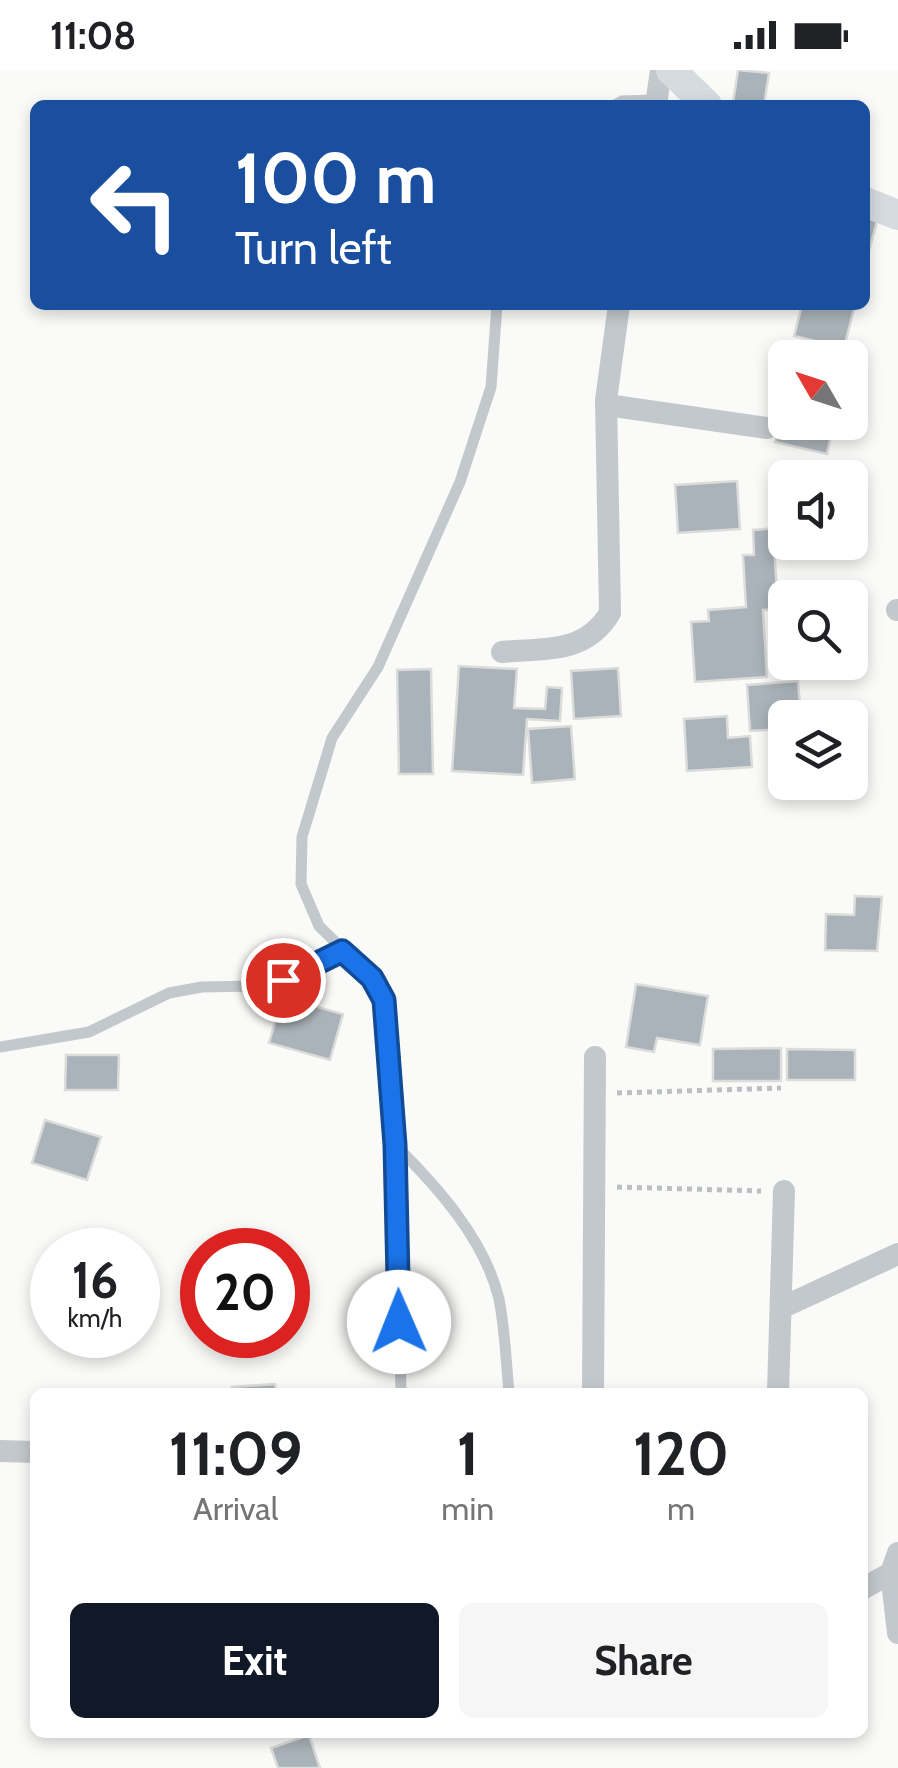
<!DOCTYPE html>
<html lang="en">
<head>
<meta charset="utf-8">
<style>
	body { margin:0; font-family:Cabin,sans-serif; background:#f6f6f6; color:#202124; height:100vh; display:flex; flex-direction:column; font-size:38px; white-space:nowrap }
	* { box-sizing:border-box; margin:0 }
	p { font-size:32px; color:#757577 }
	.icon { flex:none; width:55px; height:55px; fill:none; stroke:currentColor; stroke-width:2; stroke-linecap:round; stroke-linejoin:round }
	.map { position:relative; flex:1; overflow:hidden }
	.details { position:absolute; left:30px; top:1318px; width:838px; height:350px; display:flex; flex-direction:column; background:#fff; border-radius:15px; box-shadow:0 5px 15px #0003 }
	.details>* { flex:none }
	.banner { position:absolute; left:30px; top:30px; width:840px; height:210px; border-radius:15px; box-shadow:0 5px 15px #0003; background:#1a4fa0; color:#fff; overflow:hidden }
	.needle { width:65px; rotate:309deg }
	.fabs { position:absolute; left:768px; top:270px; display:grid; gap:20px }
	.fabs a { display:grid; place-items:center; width:100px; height:100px; border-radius:15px; background:#fff; box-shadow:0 5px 15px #0003; font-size:50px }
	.speed { position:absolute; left:30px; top:1158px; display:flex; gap:20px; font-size:50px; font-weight:700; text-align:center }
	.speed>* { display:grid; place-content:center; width:130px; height:130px; border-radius:50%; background:#fff; box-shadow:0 5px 15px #0003; line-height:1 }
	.speed small { font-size:25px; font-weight:400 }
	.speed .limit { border:15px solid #d22; background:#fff; color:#111 }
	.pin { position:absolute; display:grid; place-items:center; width:85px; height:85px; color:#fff; margin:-42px; border:5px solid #fff; border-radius:50%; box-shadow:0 2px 10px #0007 }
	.me { position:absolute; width:110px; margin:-55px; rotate:359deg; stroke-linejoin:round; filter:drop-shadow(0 0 8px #0008) }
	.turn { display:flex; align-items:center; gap:35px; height:210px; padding:0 40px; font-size:45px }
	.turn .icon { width:130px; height:130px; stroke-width:2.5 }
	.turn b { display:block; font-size:70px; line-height:85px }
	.eta { display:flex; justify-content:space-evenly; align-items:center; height:170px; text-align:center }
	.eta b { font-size:60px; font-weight:800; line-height:70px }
	.button { display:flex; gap:20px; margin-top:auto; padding:20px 40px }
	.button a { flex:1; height:115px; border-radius:15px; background:#111827; color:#fff; font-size:40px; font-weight:800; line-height:115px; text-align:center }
	.button a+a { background:#f6f6f6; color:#202124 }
	.status { display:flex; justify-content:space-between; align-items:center; height:70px; padding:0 50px; background:#fff; direction:ltr }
	.status svg { height:28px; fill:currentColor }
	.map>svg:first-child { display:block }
	.building { fill:#aab3b9; stroke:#dcdcda; stroke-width:2.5 }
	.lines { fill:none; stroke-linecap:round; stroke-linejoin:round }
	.path { stroke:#bbbfc2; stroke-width:5; stroke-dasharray:5 5; stroke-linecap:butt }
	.lane { stroke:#c3c8cc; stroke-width:11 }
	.street { stroke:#c3c8cc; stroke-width:22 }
	.secondary { stroke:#d6dbdf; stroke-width:30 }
	.route-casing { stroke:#114b97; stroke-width:25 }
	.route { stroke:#1a73e8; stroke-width:18 }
</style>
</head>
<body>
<div class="status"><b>11:08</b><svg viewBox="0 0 49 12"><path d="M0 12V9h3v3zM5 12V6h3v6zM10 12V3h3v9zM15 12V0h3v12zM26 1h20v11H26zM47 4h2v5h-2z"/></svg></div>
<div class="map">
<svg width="898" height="1698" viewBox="0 0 898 1698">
	<rect width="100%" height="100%" fill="#fafaf8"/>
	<!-- building -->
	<path class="building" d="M738,0L769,3L764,35L733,33Z
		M865,148L877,151L865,196Z
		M802,235H855L844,278L794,266Z
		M785,330V352H834L827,384L775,372Z
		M737,411L740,459L678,463L675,415Z
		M779,458L780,474L774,475L778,539L763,540L767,607L695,612L691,552L709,551L708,540L746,537L743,485H754L753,460Z
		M459,596L517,599L514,638L545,639L547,617L562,618L560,651L527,649L523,705L452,701Z
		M618,598L621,646L574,649L571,601Z
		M431,599L433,704H399L397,600Z
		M798,611L801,648H785V659L750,661L747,615Z
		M727,646L728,668L750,666L752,697L687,701L684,649Z
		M571,656L575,709L532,713L528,659Z
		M855,826L882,827L877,881L825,880L826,844L854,845Z
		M636,914L708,926L700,975L657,968L654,982L626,977Z
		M282,927L343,944L330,990L269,973Z
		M781,978V1011H713V979Z
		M787,979L855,980V1010H787Z
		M66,985H119L118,1020H65Z
		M45,1050L101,1067L87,1110L32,1093Z
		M275,1314L276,1322H232V1317Z
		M309,1665L320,1698H278L271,1678Z"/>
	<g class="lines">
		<!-- path -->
		<path class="path" d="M617,1023L781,1018
			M617,1117L761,1121"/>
		<!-- lane -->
		<path class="lane" d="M615,35L622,31L657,30
			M0,977L89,962L169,923L202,917L262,916L343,881
			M395,1075C437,1116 485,1170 499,1229C505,1259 506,1292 509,1322
			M401,1322L395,1075L384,930L372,908L319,856L301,814L302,767L332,668L378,597L460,412L491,317L497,235"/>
		<!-- street -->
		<path class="street" d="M656,35L661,0
			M607,335L767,358
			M897,540H898
			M502,582C546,578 585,584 610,543L606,330L619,235
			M781,1238L898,1184
			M593,1322L595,987
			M778,1322L784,1121
			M0,1381L35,1382
			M898,1483L891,1503L898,1563
			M862,1519L891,1503"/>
		<!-- secondary -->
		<path class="secondary" d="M671,0L707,35
			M865,132L898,145"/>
	</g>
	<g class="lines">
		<!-- route casing -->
		<g class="route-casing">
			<path id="route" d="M283,910L342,881L372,908L384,930L395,1075L399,1252"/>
		</g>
		<!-- route -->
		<use href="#route" class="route"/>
	</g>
</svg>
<div class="fabs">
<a><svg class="needle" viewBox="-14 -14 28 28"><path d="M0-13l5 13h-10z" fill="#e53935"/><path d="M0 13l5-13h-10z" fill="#757577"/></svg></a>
<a><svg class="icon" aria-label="sound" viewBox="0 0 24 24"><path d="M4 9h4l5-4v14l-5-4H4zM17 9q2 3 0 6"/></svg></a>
<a><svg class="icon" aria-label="search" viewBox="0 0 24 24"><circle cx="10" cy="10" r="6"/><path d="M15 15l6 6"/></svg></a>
<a><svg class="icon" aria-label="layers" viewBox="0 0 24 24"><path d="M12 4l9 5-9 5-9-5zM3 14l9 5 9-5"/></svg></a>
</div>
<div class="speed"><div>16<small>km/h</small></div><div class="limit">20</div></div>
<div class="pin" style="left:283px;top:910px;background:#d93025"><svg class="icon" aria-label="arrive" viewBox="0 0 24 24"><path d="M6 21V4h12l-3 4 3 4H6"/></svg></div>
<svg class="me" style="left:399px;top:1252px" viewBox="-20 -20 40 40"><circle r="19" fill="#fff"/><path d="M0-13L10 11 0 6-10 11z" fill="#1a73e8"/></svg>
<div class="banner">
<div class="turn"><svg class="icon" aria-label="left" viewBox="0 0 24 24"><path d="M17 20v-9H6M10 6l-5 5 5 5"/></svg><div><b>100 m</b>Turn left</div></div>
</div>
<section class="details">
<div class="eta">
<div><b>11:09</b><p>Arrival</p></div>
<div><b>1</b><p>min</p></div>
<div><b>120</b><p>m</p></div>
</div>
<div class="button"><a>Exit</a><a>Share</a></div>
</section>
</div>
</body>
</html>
